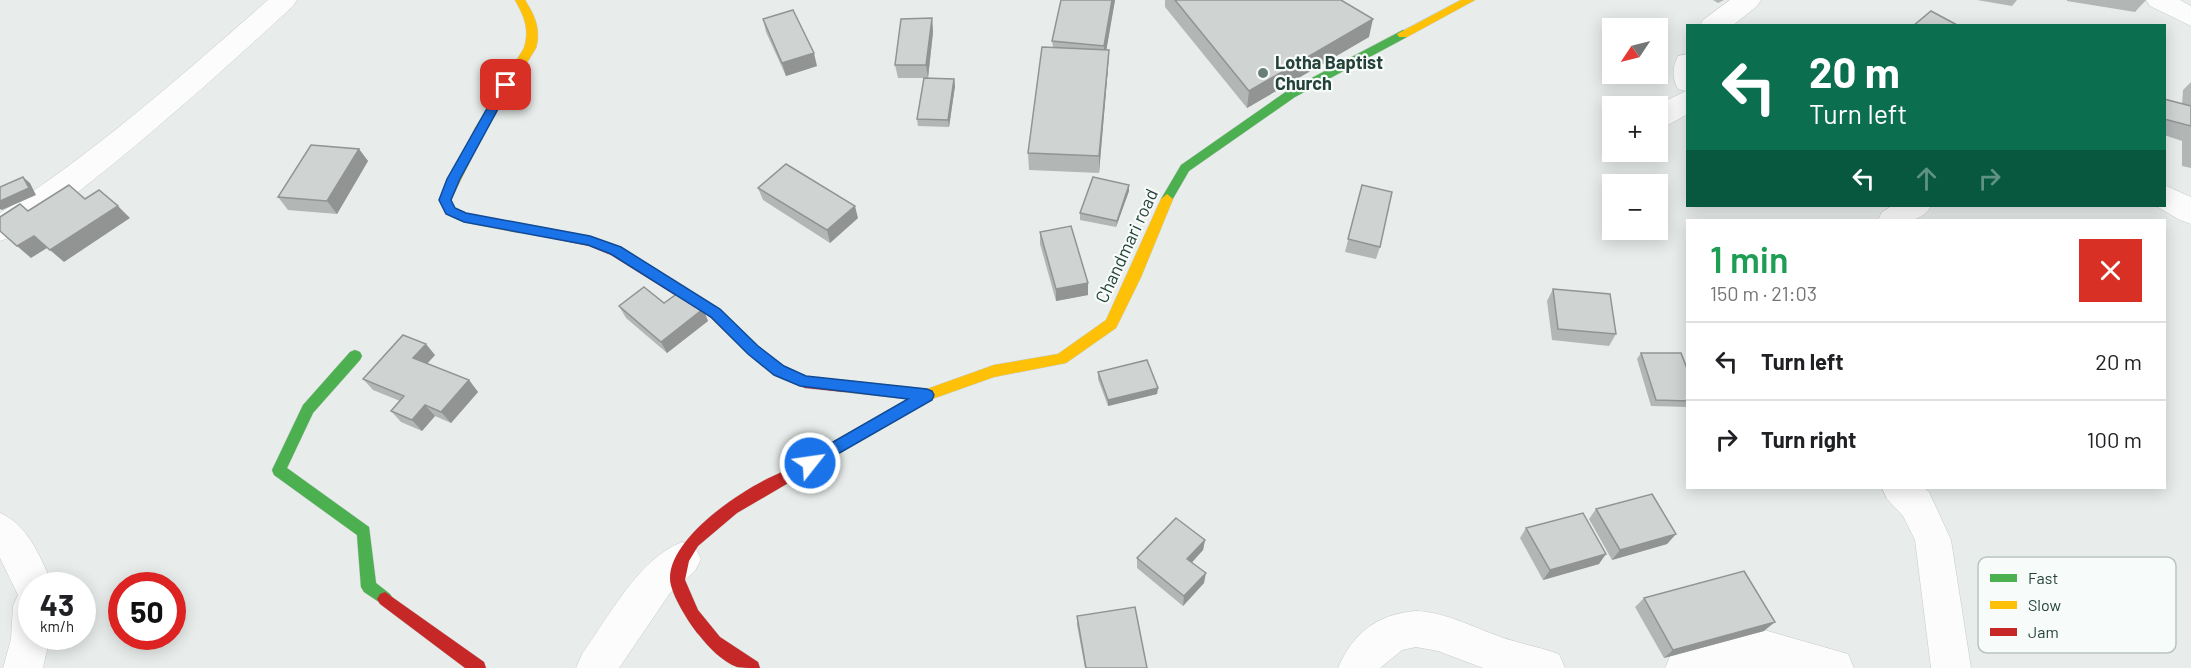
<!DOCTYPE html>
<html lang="en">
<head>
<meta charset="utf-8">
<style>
	body { margin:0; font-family:Barlow,sans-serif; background:#f6f6f6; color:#202124; height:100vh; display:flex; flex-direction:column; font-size:22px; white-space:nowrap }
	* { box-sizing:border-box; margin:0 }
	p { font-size:20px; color:#757577 }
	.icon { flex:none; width:33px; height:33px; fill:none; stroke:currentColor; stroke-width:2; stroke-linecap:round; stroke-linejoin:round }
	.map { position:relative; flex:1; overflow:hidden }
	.side { position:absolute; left:1686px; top:219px; width:480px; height:270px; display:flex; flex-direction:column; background:#fff; border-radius:0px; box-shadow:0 3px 15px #0003 }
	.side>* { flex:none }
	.banner { position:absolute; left:1686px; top:24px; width:480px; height:183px; border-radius:0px; box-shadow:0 3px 15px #0003; background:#0b6e4f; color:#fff; overflow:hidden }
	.needle { width:39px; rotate:235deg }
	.controls { position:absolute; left:1602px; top:18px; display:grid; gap:12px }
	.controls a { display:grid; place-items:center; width:66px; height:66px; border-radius:0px; background:#fff; box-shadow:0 3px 15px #0003; font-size:30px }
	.speed { position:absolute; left:18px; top:572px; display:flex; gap:12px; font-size:30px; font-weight:700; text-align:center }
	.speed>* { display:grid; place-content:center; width:78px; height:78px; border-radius:50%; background:#fff; box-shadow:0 3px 15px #0003; line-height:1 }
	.speed small { font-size:15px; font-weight:400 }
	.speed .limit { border:9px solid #d22; background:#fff; color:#111 }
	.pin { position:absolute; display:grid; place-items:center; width:51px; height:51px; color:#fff; margin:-26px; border-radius:12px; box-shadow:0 3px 9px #0006 }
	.me { position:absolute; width:66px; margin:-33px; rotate:60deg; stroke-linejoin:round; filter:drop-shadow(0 0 4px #0008) }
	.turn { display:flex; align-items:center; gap:21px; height:126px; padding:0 24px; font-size:27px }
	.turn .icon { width:78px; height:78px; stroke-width:2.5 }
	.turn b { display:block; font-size:42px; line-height:51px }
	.lanes { display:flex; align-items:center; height:57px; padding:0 24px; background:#0003; justify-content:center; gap:30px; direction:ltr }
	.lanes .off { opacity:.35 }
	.round { display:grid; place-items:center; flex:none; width:63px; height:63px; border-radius:0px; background:#f6f6f6 }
	.headline { display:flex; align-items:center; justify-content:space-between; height:102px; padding:0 24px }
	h1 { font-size:36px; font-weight:600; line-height:45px; color:#1e9e55 }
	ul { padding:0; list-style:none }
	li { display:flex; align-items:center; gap:18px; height:78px; padding:0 24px; border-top:2px solid #e0e0e0 }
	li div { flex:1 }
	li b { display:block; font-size:22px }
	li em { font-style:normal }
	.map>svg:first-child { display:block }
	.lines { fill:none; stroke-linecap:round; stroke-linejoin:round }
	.street-casing { stroke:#c5cac8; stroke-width:1 }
	.fast-casing { stroke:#c3cbc8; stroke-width:1 }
	.slow-casing { stroke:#c3cbc8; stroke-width:1 }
	.jam-casing { stroke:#c3cbc8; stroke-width:1 }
	.street { fill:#fcfcfc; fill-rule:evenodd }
	.fast { fill:#4caf50; fill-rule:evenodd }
	.slow { fill:#ffc107; fill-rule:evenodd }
	.jam { fill:#c62828; fill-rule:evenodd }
	.wall { fill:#b2b6b5 }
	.shaded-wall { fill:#919493 }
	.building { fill:#cfd4d2; stroke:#919493; stroke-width:1.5 }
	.route { fill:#1a73e8; stroke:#114b97; stroke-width:1.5 }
	.poi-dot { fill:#697e78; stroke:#f7fbf9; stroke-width:2 }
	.labels { text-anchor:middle; stroke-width:4.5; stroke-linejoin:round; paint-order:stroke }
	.poi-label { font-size:18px; font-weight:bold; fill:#24423a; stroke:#f7fbf9; text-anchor:start }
	.street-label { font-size:18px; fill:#24423a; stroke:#f7fbf9 }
	.key { fill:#f7fbf9; stroke:#b8c4c0; stroke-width:1.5 }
	.key-label { font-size:16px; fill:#24423a }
</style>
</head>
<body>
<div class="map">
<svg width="2191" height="668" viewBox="0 0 2191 668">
	<rect width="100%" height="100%" fill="#e8edeb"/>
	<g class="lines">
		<!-- street casing -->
		<g class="street-casing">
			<path id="street" d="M268,0H297L293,6C228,66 162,125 92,181C66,201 31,231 0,241V213C96,152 182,75 268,0Z
				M1730,0H1761L1757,6L1732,26H1700L1703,20Z
				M2146,0H2180L2191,6V26L2150,6Z
				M1688,54V114L1668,125L1658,128V106H1655L1686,91L1678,89C1672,79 1672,66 1678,56Z
				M2164,185L2191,197V224L2180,220L2156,206H2164Z
				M1892,206H1931C1920,226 1898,220 1878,220L1882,212Z
				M1882,488H1924L1929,492L1951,540L1971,668H1931L1915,540L1903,516L1887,499Z
				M0,513C27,524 40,556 51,581V585H32V636H50L43,668H3L11,639L13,606L18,595L0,558Z
				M682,542L695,547L701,559L695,571L670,593L619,668H576L582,654C608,618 639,558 682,542Z
				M1416,611C1446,612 1472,627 1501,637C1520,644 1540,647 1559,654L1565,668H1483L1438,651L1416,647L1402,650L1380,668H1338C1353,633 1377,614 1416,611Z
				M1764,630L1848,654L1854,668H1665L1671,654L1716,640Z"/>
		</g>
		<!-- fast casing -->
		<g class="fast-casing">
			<path id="fast" d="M1403,30L1407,31V37L1295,97L1189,171L1171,202H1163L1161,199L1181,165L1287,91Z
				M355,350L360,352L362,356L360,360L313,413L287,468L369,527L376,583L390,594L393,599L390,604L385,606L364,592L361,587L357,535L274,475L272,470L303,405L350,352Z"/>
		</g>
		<!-- slow casing -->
		<g class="slow-casing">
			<path id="slow" d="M515,0H525C535,16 541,29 536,48L486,129L451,200L455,208L466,213L523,225L525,228L523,231L519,233L464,222L446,214L439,200L475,128L524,48C530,29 524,16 515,0Z
				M1461,0H1475L1407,37H1399L1397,34Z
				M1167,194L1173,199L1141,277L1116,328L1066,363L994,377L932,399L790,482L785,483L780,482L778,477L780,472L908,399L843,392L838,390L836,386L838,382L843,380L927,389L994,365L1058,354L1106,320L1161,199Z"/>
		</g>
		<!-- jam casing -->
		<g class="jam-casing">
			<path id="jam" d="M519,223L590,236L621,247L720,309L758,346L784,367L806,376L848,382L850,386L848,390L843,392L805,388L774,375L748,354L710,317L611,255L589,246L515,231L513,228L515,225Z
				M785,471L790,472L792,477L790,482L737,513L698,546L689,561L685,580L698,610L720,637L758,662L760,668C753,668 743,668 737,667C723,662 708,647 699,635C690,625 670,593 670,579C669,536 749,484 785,471Z
				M385,592L484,662L486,668H465L380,604L377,599L380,594Z"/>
		</g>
		<!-- street -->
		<use href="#street" class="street"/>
		<!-- fast -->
		<use href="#fast" class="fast"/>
		<!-- slow -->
		<use href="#slow" class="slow"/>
		<!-- jam -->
		<use href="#jam" class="jam"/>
	</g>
	<!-- wall -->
	<path class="wall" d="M1115,0L1106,50H1109L1108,68L1099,173L1029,170L1028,153L1053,47L1052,41Z
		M1165,0H1341L1369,37L1247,108L1165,7Z
		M1713,0H1724L1718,3Z
		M1977,0H2017L2012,6Z
		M2067,0H2146L2135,12L2067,1Z
		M932,18L933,32L928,78L954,79L955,86L949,127L918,126L917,119L924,78H898L895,65Z
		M763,19L817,66L786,76L766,32Z
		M2191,82V168L2182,166V141L2164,135V99L2182,104L2183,90Z
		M359,149L368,161L337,214L288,210L278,197Z
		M1129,185V191L1116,227L1080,220V213Z
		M1362,185L1380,247L1376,259L1345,252Z
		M758,188L858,218L830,243L763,200Z
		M1040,232L1088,283V295L1056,301L1040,244Z
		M1553,289L1616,334L1609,346L1552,340L1547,301Z
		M664,303L703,309L708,321L667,353L626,318L619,306Z
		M1641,353L1688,371V407L1651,406L1637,359Z
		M435,355L427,364L469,380L478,392L451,423L435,416L422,431L401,422L391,411L400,401L373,390L363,379Z
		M1098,372L1158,388L1157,394L1108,406L1098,379Z
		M1596,509L1676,534L1667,544L1612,560L1589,519Z
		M1526,528L1599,564L1543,580L1520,538Z
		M1205,540L1203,550L1192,562L1204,583L1183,606L1137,568V558Z
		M1644,598L1764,631L1664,658L1635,607Z
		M1077,616L1147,668H1085L1077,625Z"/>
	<!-- shaded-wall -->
	<path class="shaded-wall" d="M1112,0H1115L1104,64V46Z
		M932,18L933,32L928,78L926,65Z
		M1373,19L1369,37L1247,108L1249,91Z
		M1109,50L1108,68L1099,173V156Z
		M814,53L817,66L786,76L782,63Z
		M954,79L955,86L949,127L948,120Z
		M359,149L368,161L337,214L327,201Z
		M23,177L30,183L36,195L2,210L0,209V201Z
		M1129,185V191L1116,227L1117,221Z
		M118,206L130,218L64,262L50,250Z
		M855,206L858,218L830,243L827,230Z
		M34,236L47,248L31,258L17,246Z
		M1088,283V295L1056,301V289Z
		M703,309L708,321L667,353L661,342Z
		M426,344L435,355L422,369L413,358Z
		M469,380L478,392L451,423L441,412Z
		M1158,388L1157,394L1108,406V400Z
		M425,405L435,416L422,431L412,420Z
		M1676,534L1667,544L1612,560L1620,550Z
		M1205,540L1203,550L1186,569L1187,559Z
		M1606,554L1599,564L1543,580L1550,570Z
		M1206,573L1204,583L1183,606L1184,596Z
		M1775,622L1764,631L1664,658L1673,650Z"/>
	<!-- building -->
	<path class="building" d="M1061,0H1112L1104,46L1052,41Z
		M1175,0H1341L1373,19L1249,91Z
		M793,10L814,53L782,63L763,19Z
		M1931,11L1959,26H1913Z
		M932,18L926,65H895L901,19Z
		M1042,47L1109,50L1099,156L1028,153Z
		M924,78L954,79L948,120L917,119Z
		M2164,99L2191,106V126L2164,119Z
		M311,145L359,149L327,201L278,197Z
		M786,164L855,206L827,230L758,188Z
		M23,177L29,188L0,201V187Z
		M1093,177L1129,185L1117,221L1080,213Z
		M69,185L85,199L99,190L118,206L50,250L34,236L17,246L0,231V217L20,204L28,211Z
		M1362,185L1392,192L1380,247L1348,239Z
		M1071,226L1088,283L1056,289L1040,232Z
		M644,287L664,303L681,291L703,309L661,342L619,306Z
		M1553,289L1610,294L1616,334L1558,329Z
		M403,335L426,344L413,358L469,380L441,412L425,405L412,420L391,411L404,396L363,379Z
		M1641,353H1681L1688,371V401L1656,400Z
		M1147,360L1158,388L1108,400L1098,372Z
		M1652,494L1676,534L1620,550L1596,509Z
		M1583,513L1606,554L1550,570L1526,528Z
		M1176,518L1205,540L1187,559L1206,573L1184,596L1137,558Z
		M1744,571L1775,622L1673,650L1644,598Z
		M1135,607L1147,668H1086L1077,616Z"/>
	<!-- route -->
	<path class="route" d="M506,80L511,85L460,179L451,200L455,208L466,213L590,236L621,247L720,309L758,346L784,366L806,376L927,389L932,391L934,395L932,400L815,467L810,469L805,467L803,463L805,458L908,399L800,386L774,375L748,354L711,317L611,254L588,245L464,222L446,214L439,200L447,179L502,82Z"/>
	<!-- markers -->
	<circle class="poi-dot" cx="1263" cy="73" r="6"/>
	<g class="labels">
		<!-- poi labels -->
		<g class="poi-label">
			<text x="1275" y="69">Lotha Baptist<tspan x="1275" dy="21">Church</tspan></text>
		</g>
		<!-- street labels -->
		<g class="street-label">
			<text transform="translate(1127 246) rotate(-65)" y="6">Chandmari road</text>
		</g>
	</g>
	<!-- legend -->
	<rect x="1978" y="557" width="198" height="96" rx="9" class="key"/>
	<rect x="1990" y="574" width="27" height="8" fill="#4caf50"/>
	<rect x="1990" y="601" width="27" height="8" fill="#ffc107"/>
	<rect x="1990" y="628" width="27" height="8" fill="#c62828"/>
	<g class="key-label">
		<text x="2028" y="584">Fast</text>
		<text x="2028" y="611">Slow</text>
		<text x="2028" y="638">Jam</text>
	</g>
</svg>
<div class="controls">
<a><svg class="needle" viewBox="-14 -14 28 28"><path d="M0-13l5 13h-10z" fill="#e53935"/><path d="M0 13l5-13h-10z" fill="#757577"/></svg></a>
<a>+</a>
<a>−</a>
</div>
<div class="speed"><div>43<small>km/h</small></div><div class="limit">50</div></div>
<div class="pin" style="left:506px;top:85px;background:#d93025"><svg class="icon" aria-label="arrive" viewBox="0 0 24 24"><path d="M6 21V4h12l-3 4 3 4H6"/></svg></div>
<svg class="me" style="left:810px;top:463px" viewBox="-20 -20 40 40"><circle r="17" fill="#1a73e8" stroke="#fff" stroke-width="3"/><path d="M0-11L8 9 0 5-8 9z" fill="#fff"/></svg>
<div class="banner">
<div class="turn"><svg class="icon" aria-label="left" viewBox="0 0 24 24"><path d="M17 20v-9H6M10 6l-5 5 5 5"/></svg><div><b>20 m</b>Turn left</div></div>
<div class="lanes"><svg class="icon" aria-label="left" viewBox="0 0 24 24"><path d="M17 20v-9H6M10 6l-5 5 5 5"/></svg><svg class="icon off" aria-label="ahead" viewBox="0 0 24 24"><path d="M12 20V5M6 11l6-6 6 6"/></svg><svg class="icon off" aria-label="right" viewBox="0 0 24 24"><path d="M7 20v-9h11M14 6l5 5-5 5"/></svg></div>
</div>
<section class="side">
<div class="headline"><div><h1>1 min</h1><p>150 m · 21:03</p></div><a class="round" style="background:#d93025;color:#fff"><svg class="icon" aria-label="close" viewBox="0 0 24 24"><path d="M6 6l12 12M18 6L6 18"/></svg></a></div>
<ul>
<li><svg class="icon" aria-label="left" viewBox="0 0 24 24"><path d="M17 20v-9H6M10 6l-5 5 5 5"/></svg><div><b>Turn left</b></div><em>20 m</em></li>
<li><svg class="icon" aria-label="right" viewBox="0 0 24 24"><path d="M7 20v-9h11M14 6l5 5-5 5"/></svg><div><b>Turn right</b></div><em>100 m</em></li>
</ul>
</section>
</div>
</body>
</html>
